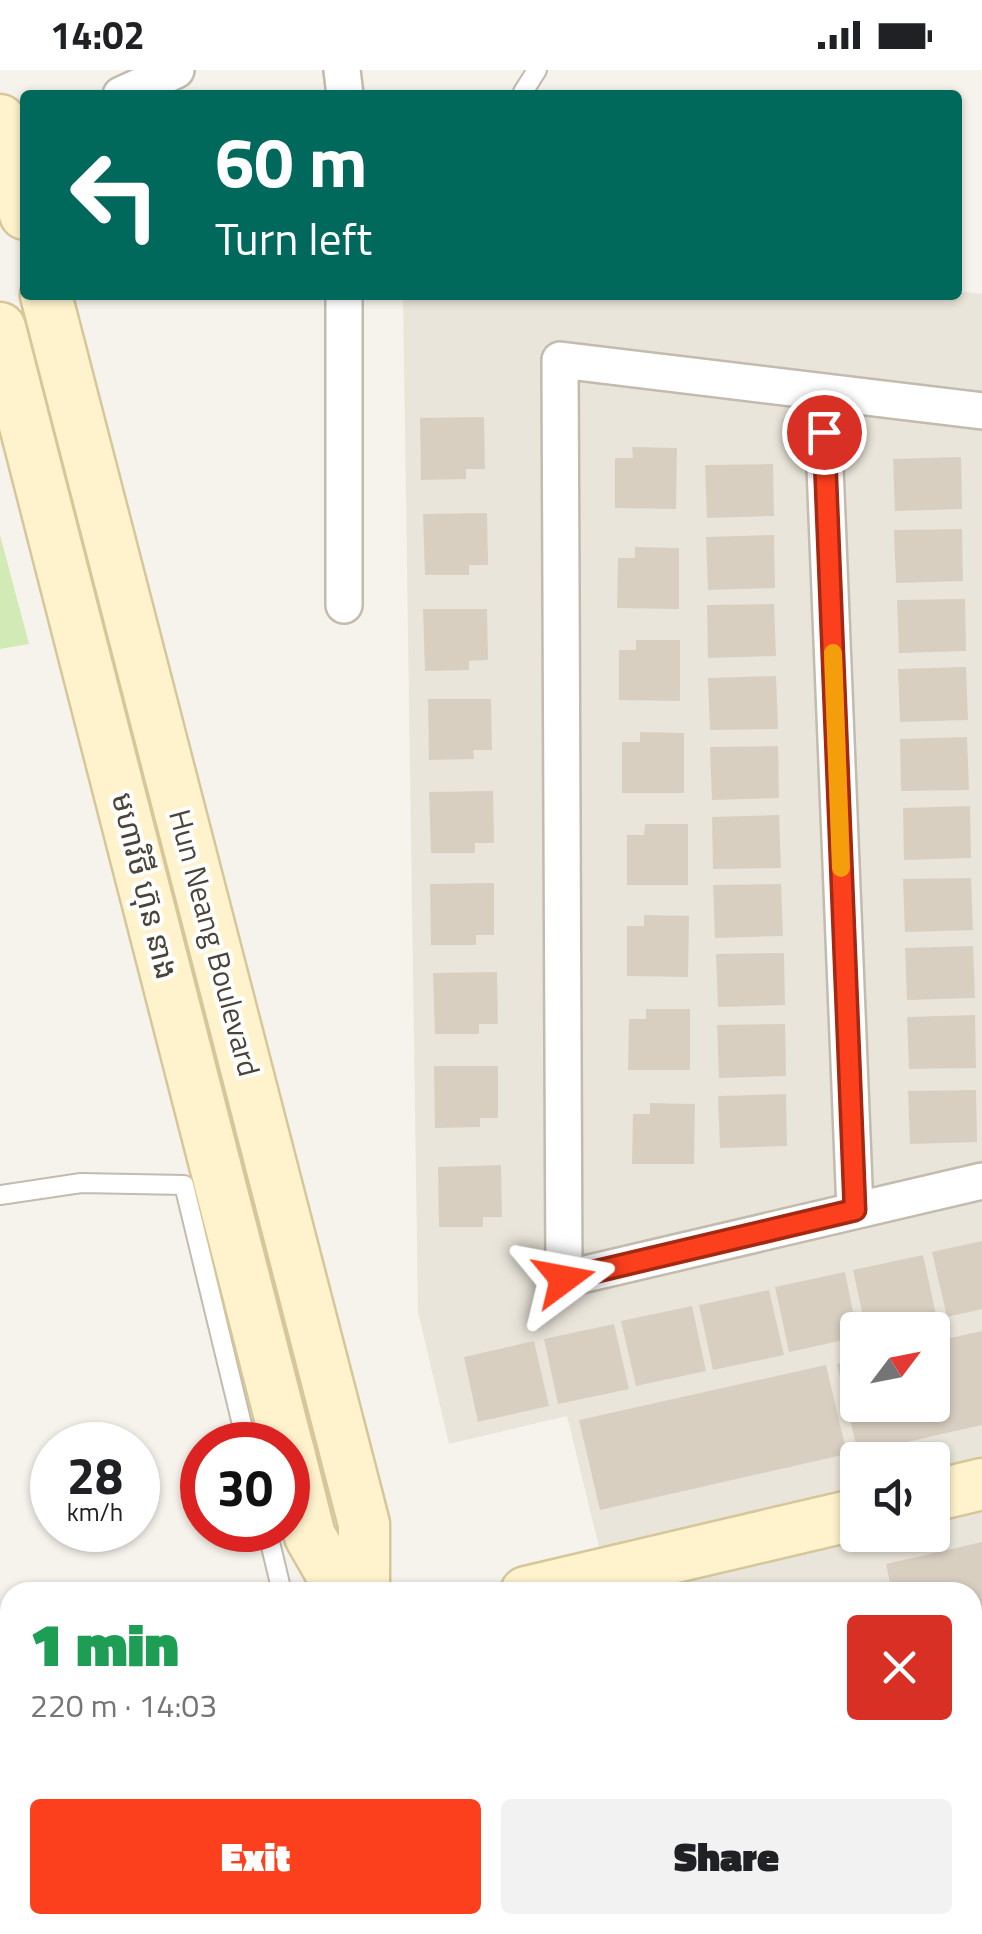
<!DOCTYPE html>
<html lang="en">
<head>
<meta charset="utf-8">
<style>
	body { margin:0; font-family:"Titillium Web","Noto Sans Khmer",sans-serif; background:#f2f2f2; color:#202124; height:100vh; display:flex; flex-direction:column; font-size:38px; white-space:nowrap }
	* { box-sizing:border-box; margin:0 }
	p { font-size:32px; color:#757577 }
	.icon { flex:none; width:55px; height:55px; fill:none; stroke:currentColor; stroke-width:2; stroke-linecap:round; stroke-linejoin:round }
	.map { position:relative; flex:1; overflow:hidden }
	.panel { position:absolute; left:0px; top:1512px; width:982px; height:352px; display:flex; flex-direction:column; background:#fff; border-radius:30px 30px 0 0; box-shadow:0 2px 8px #0004 }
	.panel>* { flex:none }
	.guide { position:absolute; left:20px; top:20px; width:942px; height:210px; border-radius:10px; box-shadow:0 2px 8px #0004; background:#00695c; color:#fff; overflow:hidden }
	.needle { width:65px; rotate:58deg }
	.fabs { position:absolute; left:840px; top:1242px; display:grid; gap:20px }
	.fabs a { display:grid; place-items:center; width:110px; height:110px; border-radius:10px; background:#fff; box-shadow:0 2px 8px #0004; font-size:50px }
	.speed { position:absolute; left:30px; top:1352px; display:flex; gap:20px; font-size:50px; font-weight:700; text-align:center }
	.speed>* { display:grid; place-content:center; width:130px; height:130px; border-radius:50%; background:#fff; box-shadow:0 2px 8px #0004; line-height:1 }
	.speed small { font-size:25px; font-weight:400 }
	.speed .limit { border:15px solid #d22; background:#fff; color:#111 }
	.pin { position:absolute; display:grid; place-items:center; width:85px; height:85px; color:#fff; margin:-42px; border:5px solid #fff; border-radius:50%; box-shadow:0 2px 10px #0007 }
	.me { position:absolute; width:110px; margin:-55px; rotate:77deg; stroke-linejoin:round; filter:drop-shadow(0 0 8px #0008) }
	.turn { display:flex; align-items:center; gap:35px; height:210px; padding:0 30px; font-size:45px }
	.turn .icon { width:130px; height:130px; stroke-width:2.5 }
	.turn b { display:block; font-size:70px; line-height:85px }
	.round { display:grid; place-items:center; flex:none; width:105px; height:105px; border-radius:10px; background:#f2f2f2 }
	.headline { display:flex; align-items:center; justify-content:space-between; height:170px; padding:0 30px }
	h1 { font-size:60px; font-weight:800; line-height:75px; color:#1e9e55 }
	.primary-button { display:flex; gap:20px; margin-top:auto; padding:20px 30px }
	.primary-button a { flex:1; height:115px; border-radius:10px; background:#fc3f1d; color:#fff; font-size:40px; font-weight:800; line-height:115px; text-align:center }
	.primary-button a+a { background:#f2f2f2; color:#202124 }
	.status { display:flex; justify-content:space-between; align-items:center; height:70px; padding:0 50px; background:#fff; direction:ltr }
	.status svg { height:28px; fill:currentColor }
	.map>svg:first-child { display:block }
	.residential { fill:#eae5da; fill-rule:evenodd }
	.green { fill:#d2eab5 }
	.water { fill:#a9d4f2 }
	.building { fill:#d8cfc1 }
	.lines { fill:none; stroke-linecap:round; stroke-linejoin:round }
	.lane-casing { stroke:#c2bbae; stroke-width:22 }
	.street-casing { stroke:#c2bbae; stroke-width:40 }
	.secondary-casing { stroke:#d6c79b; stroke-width:55 }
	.lane { stroke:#fff; stroke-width:18 }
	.street { stroke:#fff; stroke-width:35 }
	.secondary { stroke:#fff3cd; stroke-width:50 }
	.route-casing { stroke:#a42913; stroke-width:25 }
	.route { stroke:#fc3f1d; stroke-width:18 }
	.slow { stroke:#f59e0b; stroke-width:18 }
	.labels { text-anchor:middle; stroke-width:8; stroke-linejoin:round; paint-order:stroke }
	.street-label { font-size:30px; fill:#4b4439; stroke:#fff }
</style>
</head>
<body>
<div class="status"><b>14:02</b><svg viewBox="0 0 49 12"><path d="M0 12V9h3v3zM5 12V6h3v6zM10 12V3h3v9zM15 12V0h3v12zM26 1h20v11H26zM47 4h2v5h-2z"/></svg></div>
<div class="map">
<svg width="982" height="1864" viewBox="0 0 982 1864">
	<rect width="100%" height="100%" fill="#f6f3ec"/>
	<!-- residential -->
	<path class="residential" d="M958,221L982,224V1589L973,1591L972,1522H610L567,1346L449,1374L418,1242L403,225H958ZM858,1260H932V1335H858ZM858,1390H932V1465H858Z"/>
	<!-- green -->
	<path class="green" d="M0,465L29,574L0,579Z
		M10,1716V1855H333L335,1864H0V1718Z"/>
	<!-- water -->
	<path class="water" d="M10,1803V1855H180L181,1864H0V1805Z"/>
	<!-- building -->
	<path class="building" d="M484,347L485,399H466V409L421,410L420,348Z
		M632,377L677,378L676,439L615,438V388H633Z
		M961,387L962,439L895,441L893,389Z
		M773,394L774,446L707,448L705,395Z
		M487,443L488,495H469V505H425L423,444Z
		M962,459L963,511L896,513L894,460Z
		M774,465L775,518L708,520L706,467Z
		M635,477L679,478V539L617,538L618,488H635Z
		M965,529L966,581L899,583L897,530Z
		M774,534L776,586L708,588L707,535Z
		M423,539H487L488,590L469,591V600L425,601Z
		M636,570H680V631L619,630V580H636Z
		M966,597L968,650L900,652L898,599Z
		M776,606L778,659L710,660L708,608Z
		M428,629H491L492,680H473L474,689L429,690Z
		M640,662L684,663V723H622V672H640Z
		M967,667L969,720L901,721L900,669Z
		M778,676L779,728L712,730L710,677Z
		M493,721L494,773H475V783H431L429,722Z
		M970,736L971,788L904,790L903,738Z
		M779,745L781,798L713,799L712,747Z
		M645,754H688V815H627V765H644Z
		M971,808L973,860L905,862L903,809Z
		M494,813V865H476V875H431L430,814Z
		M781,814L783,866L715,868L713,815Z
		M644,845L689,846L688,907L627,906V856H644Z
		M973,876L975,928L907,930L905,878Z
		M784,883L785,935L718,937L716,884Z
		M497,902L498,954H479V964H435L433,903Z
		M646,939H690V1000H628L629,949H646Z
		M975,945L976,998L909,999L907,947Z
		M785,954L786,1006L719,1008L717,955Z
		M434,996H498V1048H480V1057L435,1058Z
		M976,1020L977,1072L910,1074L908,1021Z
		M786,1024L787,1076L720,1078L718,1026Z
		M650,1033L695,1034L694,1094H632L633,1044H650Z
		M501,1095L502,1147H483V1157H439L438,1097Z
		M982,1171V1239L947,1247L932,1182Z
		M923,1185L937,1249L890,1260H866L853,1200Z
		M845,1202L858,1267L789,1282L775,1217Z
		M769,1220L784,1285L713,1300L699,1235Z
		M692,1236L706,1301L636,1316L621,1251Z
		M614,1254L629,1319L558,1334L544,1269Z
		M982,1261V1355L858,1383L837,1294L858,1289V1335H932V1272Z
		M534,1271L549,1336L478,1352L464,1287Z
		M826,1295L847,1384L600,1440L579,1350Z
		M982,1472V1566L972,1568V1522H892L886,1494Z"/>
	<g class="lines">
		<!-- lane casing -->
		<g class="lane-casing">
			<path id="lane" d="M523,22L537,0
				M0,1125L81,1113L184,1115L247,1375
				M267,1460L282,1522
				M0,1621L10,1620
				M0,1697L10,1695"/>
		</g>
		<!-- street casing -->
		<g class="street-casing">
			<path id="street" d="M342,0L345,25
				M121,25L176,0
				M822,323L855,1140
				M982,341L560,290L564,1209L982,1111
				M344,535V225
				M972,1617L982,1615"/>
		</g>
		<!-- secondary casing -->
		<g class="secondary-casing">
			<path id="secondary" d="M0,50L25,144
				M46,225L364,1454V1522
				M0,258L287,1375
				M288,1378L310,1466L342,1522
				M932,1426L982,1414
				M526,1522L858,1444
				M440,1855L443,1864"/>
		</g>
		<!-- lane -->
		<use href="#lane" class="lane"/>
		<!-- street -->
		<use href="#street" class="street"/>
		<!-- secondary -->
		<use href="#secondary" class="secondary"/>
	</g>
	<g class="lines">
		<!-- route casing -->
		<g class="route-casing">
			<path id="route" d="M564,1209L855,1140L824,362"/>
		</g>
		<!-- route -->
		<use href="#route" class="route"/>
		<!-- slow -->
		<path class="slow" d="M833,583L841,798"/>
	</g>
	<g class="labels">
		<!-- street labels -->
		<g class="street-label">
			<text transform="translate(144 816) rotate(76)" y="10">មហាវិថី ហ៊ុន នាង</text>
			<text transform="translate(214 873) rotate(75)" y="10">Hun Neang Boulevard</text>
		</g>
	</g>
</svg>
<div class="fabs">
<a><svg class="needle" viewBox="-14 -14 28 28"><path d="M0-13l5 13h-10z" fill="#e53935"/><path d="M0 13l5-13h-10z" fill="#757577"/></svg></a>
<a><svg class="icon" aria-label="sound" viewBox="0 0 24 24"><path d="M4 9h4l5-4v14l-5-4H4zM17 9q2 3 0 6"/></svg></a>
</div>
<div class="speed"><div>28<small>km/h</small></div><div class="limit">30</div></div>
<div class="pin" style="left:824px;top:362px;background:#d93025"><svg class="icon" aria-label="arrive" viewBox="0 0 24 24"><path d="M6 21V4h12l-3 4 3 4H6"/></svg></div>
<svg class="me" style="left:564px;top:1209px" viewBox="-20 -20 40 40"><path d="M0-17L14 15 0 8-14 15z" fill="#fc3f1d" stroke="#fff" stroke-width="4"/></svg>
<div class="guide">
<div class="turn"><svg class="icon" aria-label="left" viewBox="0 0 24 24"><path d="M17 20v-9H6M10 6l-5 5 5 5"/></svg><div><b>60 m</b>Turn left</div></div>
</div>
<section class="panel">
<div class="headline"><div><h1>1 min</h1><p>220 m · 14:03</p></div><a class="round" style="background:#d93025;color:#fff"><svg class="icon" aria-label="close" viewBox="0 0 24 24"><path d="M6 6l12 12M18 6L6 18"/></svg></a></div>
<div class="primary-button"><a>Exit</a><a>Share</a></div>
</section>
</div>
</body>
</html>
